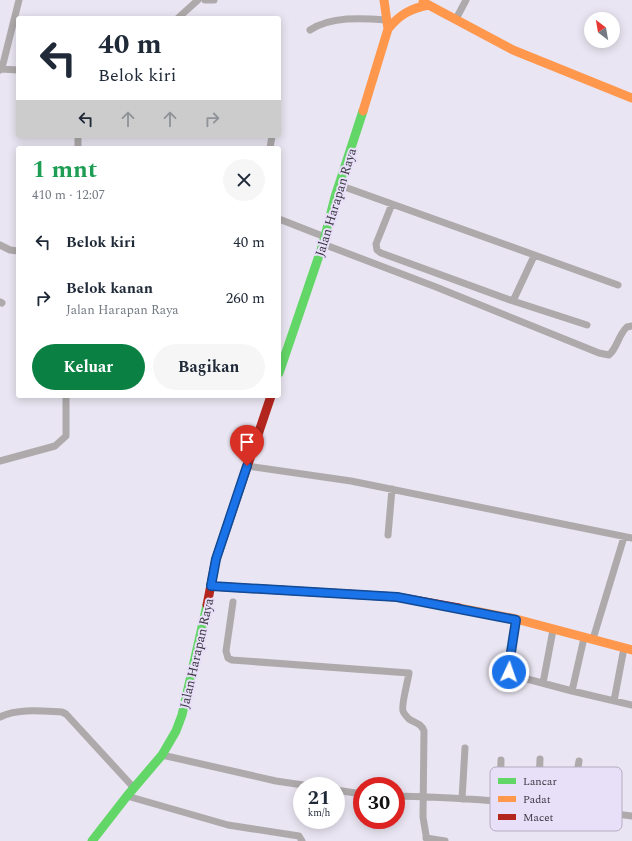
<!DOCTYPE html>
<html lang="id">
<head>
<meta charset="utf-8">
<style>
	body { margin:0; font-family:Spectral,serif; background:#f6f6f7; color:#1f2937; height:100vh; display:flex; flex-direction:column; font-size:15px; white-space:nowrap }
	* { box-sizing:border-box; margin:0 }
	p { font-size:13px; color:#747a83 }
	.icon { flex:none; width:22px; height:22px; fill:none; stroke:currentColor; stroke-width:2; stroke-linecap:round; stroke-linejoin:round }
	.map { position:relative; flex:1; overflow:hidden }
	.details { position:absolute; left:16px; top:146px; width:265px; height:252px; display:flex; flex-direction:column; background:#fff; border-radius:4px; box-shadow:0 2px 10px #0003 }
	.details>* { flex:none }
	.banner { position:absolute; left:16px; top:16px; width:265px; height:122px; border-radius:4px; box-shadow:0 2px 10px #0003; background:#fff; color:#1f2937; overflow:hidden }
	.needle { width:26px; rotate:329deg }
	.controls { position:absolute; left:584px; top:12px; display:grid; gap:8px }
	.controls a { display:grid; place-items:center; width:36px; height:36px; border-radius:50%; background:#fff; box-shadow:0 2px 10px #0003; font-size:20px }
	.speed { position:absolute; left:293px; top:777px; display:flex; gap:8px; font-size:20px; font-weight:700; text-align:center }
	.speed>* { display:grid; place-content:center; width:52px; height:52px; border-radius:50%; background:#fff; box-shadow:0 2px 10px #0003; line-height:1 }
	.speed small { font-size:10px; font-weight:400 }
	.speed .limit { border:6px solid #d22; background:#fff; color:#111 }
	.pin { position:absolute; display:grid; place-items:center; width:34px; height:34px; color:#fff; margin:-41px -17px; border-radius:50% 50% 50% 0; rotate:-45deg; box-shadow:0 0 4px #0007 }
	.pin .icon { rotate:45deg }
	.me { position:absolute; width:44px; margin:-22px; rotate:3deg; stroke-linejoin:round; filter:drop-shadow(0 0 3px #0008) }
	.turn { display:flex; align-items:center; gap:14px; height:84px; padding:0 16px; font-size:18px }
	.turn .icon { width:52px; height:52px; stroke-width:2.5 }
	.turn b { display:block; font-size:28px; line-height:34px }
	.lanes { display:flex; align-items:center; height:38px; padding:0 16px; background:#0003; justify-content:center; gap:20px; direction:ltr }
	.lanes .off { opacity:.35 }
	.round { display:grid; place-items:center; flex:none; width:42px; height:42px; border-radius:21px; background:#f6f6f7 }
	.overview { display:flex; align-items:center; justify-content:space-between; height:68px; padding:0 16px }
	h1 { font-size:24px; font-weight:700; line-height:30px; color:#1e9e55 }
	.action { display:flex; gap:8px; margin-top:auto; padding:8px 16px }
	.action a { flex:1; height:46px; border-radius:24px; background:#0b8043; color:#fff; font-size:16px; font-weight:700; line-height:46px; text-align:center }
	.action a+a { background:#f6f6f7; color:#1f2937 }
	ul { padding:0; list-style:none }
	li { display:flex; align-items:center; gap:12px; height:56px; padding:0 16px }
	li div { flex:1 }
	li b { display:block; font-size:15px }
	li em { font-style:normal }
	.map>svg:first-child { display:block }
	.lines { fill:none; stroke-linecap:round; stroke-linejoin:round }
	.street { stroke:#aeaaab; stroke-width:7 }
	.fast { stroke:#63d668; stroke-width:9 }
	.slow { stroke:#ff974d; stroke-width:9 }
	.jam { stroke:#b3261e; stroke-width:9 }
	.route-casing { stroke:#114b97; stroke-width:10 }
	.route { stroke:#1a73e8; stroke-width:7 }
	.labels { text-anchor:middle; stroke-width:4; stroke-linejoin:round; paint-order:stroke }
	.street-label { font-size:13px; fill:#3b3741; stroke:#e8dff8 }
	.key { fill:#e8dff8; stroke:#b4adc1; stroke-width:1 }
	.key-label { font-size:11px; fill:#3b3741 }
</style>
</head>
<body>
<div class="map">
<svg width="632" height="841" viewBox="0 0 632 841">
	<rect width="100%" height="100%" fill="#e9e5f2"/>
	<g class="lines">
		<!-- street -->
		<path class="street" d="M205,0H214
			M178,18L198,0
			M456,19L466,0
			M310,30C331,16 362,18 387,20
			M1,69L18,70
			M0,70L3,64L19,0
			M78,148V136
			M270,148L272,136
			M339,185L618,285
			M392,204L376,244L377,250L381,253L513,301L587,325
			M279,219L325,237
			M323,244L436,287L599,353L609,355C618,347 618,335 627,327L632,326
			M0,245L10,250L18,251
			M513,301L534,256
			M0,302L2,303
			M0,461L55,446L66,436V396
			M247,466L351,481L632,538
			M388,535L392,489
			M233,602L226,651L228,658L232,660L409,673C408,681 401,705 403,711C404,714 407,717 409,719C415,723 421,723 424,731L423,817L427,841
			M516,619L509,665V672L512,675L572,691L632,705
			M593,639L624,537
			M543,683L553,630
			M572,691L584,638
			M614,701L624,648
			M0,717C18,708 42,711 62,712L66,714L134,788
			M162,755L276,781L310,786
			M336,790L362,794
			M127,796L228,825L299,836L302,841
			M396,796C475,797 554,806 632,816
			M462,799L465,748
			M500,802L501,760
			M538,805L540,759
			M571,808L579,761
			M426,838L445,841"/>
		<!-- fast -->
		<path class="fast" d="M279,373L323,244L335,197L363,111
			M92,841L127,796L162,755L176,731L182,715L207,605"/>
		<!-- slow -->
		<path class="slow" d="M384,0L388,29
			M423,2L513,50L632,98
			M363,111L388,29C399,15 411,8 429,5
			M459,608L516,619L632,650"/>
		<!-- jam -->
		<path class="jam" d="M211,586L397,597L459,608
			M207,605L216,559L271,396"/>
	</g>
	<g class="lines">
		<!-- route casing -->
		<g class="route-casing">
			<path id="route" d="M247,466L216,559L211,586L397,597L516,620L509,665V672"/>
		</g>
		<!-- route -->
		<use href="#route" class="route"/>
	</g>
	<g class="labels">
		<!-- street labels -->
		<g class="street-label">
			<text transform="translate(335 202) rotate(-73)" y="5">Jalan Harapan Raya</text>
			<text transform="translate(196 653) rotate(-77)" y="5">Jalan Harapan Raya</text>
		</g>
	</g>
	<!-- legend -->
	<rect x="490" y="767" width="132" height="64" rx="6" class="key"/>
	<rect x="498" y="778" width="18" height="6" fill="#63d668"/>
	<rect x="498" y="796" width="18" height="6" fill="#ff974d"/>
	<rect x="498" y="814" width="18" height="6" fill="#b3261e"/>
	<g class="key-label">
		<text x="523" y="785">Lancar</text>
		<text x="523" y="803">Padat</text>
		<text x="523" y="821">Macet</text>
	</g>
</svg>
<div class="controls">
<a><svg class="needle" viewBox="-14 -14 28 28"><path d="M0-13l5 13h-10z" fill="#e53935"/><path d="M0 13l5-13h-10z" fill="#747a83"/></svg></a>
</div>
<div class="speed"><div>21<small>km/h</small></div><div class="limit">30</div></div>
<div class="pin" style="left:247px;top:466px;background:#d93025"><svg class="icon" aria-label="arrive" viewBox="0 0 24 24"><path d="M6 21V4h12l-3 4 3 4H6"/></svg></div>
<svg class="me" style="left:509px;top:672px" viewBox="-20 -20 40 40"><circle r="17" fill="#1a73e8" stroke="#fff" stroke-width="3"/><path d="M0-11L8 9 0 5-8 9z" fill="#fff"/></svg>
<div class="banner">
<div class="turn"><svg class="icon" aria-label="left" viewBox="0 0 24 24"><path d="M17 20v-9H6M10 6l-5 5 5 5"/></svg><div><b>40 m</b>Belok kiri</div></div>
<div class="lanes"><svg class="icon" aria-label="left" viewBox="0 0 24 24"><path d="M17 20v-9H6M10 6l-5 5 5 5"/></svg><svg class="icon off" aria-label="ahead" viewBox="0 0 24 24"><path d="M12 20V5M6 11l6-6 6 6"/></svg><svg class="icon off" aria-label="ahead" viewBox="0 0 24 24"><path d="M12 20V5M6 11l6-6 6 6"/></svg><svg class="icon off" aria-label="right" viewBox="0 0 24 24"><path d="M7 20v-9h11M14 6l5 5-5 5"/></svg></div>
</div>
<section class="details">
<div class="overview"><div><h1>1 mnt</h1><p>410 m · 12:07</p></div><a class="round"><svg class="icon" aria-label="close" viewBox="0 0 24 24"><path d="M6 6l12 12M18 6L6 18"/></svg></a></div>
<ul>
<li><svg class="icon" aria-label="left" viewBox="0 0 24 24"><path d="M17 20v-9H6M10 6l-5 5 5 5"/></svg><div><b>Belok kiri</b></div><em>40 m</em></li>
<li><svg class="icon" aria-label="right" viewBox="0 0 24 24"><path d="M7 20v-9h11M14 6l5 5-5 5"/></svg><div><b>Belok kanan</b><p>Jalan Harapan Raya</p></div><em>260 m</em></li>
</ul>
<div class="action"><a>Keluar</a><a>Bagikan</a></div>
</section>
</div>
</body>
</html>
